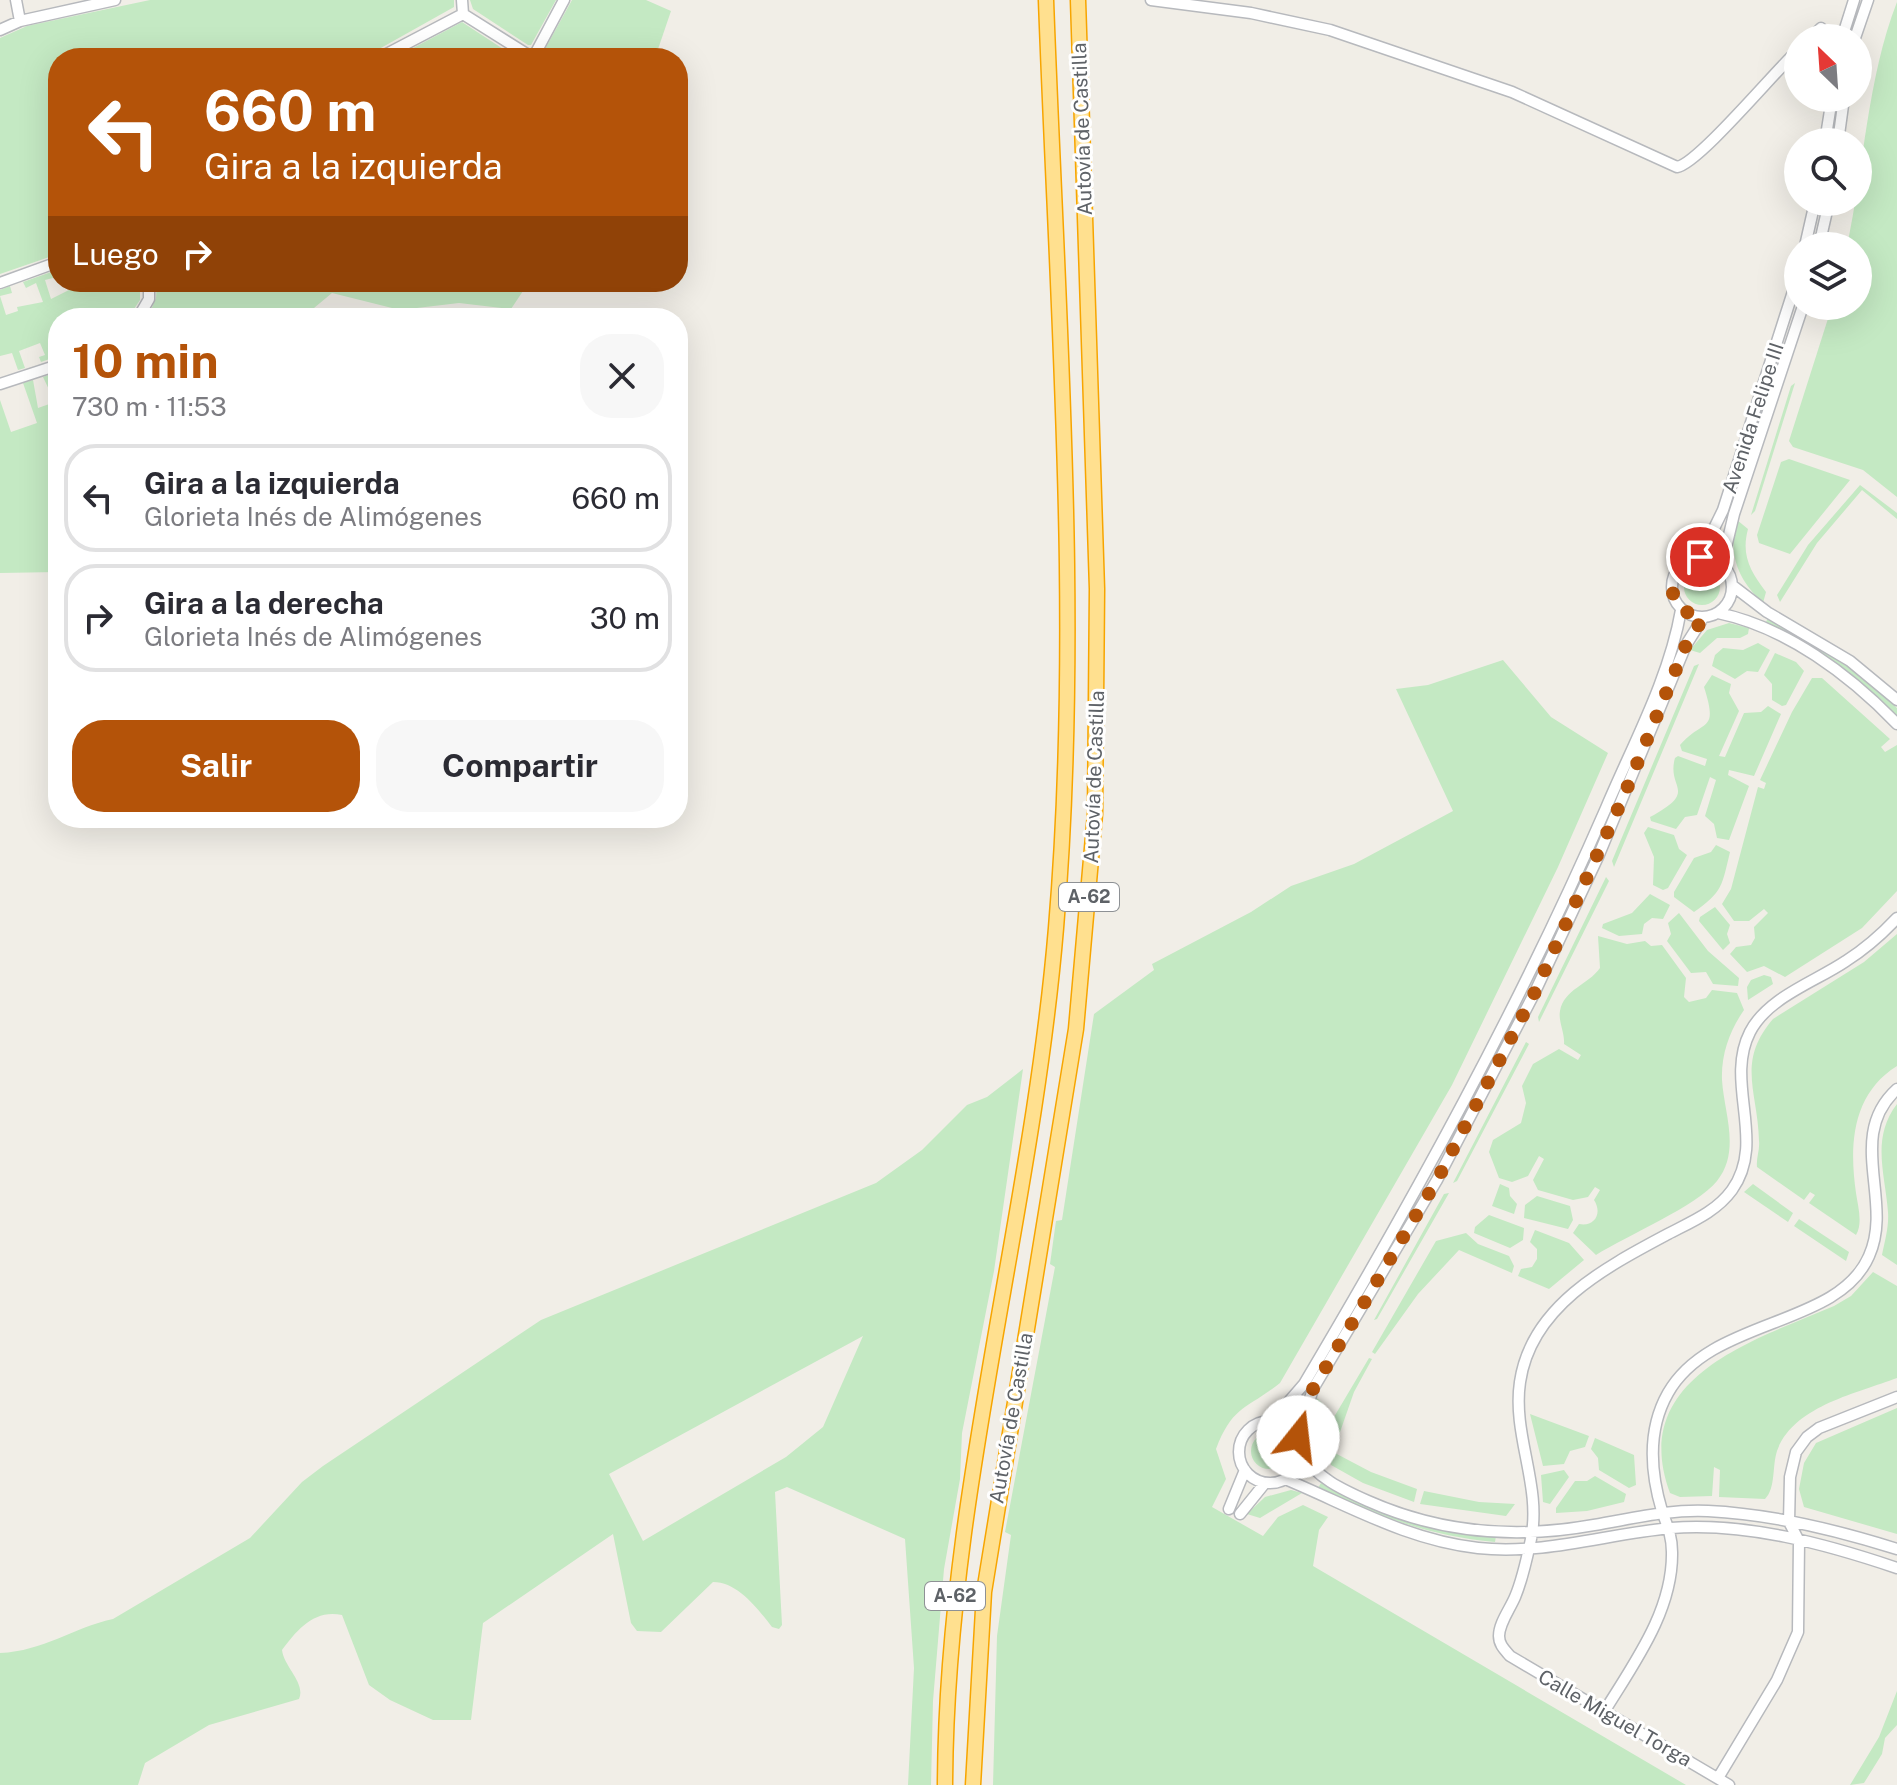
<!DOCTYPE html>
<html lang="es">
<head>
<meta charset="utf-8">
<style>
	body { margin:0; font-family:"Public Sans",sans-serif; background:#f7f7f7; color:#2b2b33; height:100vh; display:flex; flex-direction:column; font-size:30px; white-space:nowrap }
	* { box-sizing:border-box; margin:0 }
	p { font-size:26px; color:#7c7c81 }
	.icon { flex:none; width:44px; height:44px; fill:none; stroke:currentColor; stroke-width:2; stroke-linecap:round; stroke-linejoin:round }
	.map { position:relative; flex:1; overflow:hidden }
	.panel { position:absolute; left:48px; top:308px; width:640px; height:520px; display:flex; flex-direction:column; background:#fff; border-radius:32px; box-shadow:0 8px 32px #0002 }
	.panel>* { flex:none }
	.hud { position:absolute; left:48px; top:48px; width:640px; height:244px; border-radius:32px; box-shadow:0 8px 32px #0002; background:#b45309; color:#fff; overflow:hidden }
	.needle { width:52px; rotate:335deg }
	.controls { position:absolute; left:1784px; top:24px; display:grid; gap:16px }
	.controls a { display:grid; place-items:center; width:88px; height:88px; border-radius:50%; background:#fff; box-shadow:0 8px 32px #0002; font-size:40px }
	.pin { position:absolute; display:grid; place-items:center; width:68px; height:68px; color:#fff; margin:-34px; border:4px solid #fff; border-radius:50%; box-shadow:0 2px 8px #0007 }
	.me { position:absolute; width:88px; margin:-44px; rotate:16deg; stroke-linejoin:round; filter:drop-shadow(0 0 6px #0008) }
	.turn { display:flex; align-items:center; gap:28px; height:168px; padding:0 24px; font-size:36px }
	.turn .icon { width:104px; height:104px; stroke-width:2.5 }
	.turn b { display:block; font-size:56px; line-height:68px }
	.then { display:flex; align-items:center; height:76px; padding:0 24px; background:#0003; gap:16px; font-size:30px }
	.round { display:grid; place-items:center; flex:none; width:84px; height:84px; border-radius:32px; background:#f7f7f7 }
	.overview { display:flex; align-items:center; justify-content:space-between; height:136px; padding:0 24px }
	h1 { font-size:48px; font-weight:700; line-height:60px; color:#b45309 }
	.action { display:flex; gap:16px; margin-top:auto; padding:16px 24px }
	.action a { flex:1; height:92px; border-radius:32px; background:#b45309; color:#fff; font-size:32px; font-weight:700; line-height:92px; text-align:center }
	.action a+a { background:#f7f7f7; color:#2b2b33 }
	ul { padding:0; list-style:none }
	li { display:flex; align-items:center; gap:24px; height:108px; margin:0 16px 12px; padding:0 8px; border:4px solid #e1e1e2; border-radius:32px }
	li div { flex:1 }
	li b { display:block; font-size:30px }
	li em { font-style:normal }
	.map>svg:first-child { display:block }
	.green { fill:#c4e9c3; fill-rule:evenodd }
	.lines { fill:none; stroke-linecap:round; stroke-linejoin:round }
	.minor-casing { stroke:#b7b9bd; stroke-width:13 }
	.highway-casing { stroke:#f7a500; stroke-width:17 }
	.minor { stroke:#fff; stroke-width:10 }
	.highway { stroke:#ffe08f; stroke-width:14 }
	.route { stroke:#b45309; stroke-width:14; stroke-dasharray:0 25.2 }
	.labels { text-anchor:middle; stroke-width:6; stroke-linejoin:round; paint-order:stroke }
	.shield { fill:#fff; stroke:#8e9195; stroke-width:2 }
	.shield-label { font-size:18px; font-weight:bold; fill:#5e6267 }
	.street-label { font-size:20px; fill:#5e6267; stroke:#fff }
</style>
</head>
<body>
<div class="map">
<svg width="1897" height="1785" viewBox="0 0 1897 1785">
	<rect width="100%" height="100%" fill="#f1eee7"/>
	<!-- green -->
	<path class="green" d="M150,0H454V7L363,58H58V254L0,274V38L27,26Z
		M470,0H556L531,45H528L473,9Z
		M572,0H646L671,11L655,58H540Z
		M1897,2V497L1863,470L1793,447L1789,441L1832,306H1858V246H1847C1864,167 1867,79 1897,2Z
		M462,22L517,58H394L402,54Z
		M54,271L57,277L45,280L51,299L75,287L77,290L87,287L86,282H140V300L128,318H58V336L49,340L58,356L41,362L39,357L45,355L40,343L19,351L25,368L18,370L12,353L0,356V290L10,286L12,293L0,296L6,315L18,311L17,307L43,302L36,283L26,288L23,282Z
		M157,282H380L397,288L402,283L413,289L418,282H529L511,309L459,303L400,310L332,293L302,318H161L150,312L156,298Z
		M56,372L58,572L0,573V400L11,432L37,423L23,383L33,380L38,408L55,402L43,377Z
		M1795,383L1755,511L1751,515L1791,386Z
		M1789,459L1850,480L1790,554L1759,543L1757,535L1781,462Z
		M1860,485L1897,513V519L1862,490L1817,543L1780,602L1777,595L1808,545Z
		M1737,520L1748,529C1741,555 1750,571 1766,592L1763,603C1738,580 1727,553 1737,520Z
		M1684 587a18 18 0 1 1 36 0a18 18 0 1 1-36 0Z
		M1768,618L1858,673L1897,708V716C1857,677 1814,650 1765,624Z
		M1729,623L1749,628L1748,634L1740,638H1717L1700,653L1690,650L1707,630Z
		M1758,643L1770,650L1758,672L1747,671L1735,679L1712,666L1715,655L1723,648L1743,650Z
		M1775,653L1796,662L1804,671L1786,705L1782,706L1772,700V684L1764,675Z
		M1503,660L1551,717L1608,753L1558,867L1452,1085L1280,1383C1246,1410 1233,1405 1216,1449L1226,1479L1212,1507L1263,1536L1278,1517L1303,1505L1328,1517L1319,1530L1313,1566L1686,1785H993L997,1636L1011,1535L1005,1532L1055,1267L1050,1264L1056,1221L1062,1220L1094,1014L1154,970L1152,964L1251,912L1291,886L1354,864L1453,811L1396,689L1428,685Z
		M1699,664L1614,867L1612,861L1694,666Z
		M1712,675L1731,684L1729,693L1739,711L1719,756L1725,757L1744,713L1761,712L1768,706L1781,714L1754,776L1729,770L1728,775L1749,786L1729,840L1717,838L1714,824L1705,816L1716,780L1710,777L1697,815L1685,817L1676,829L1651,821L1650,817C1700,790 1666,789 1675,758L1678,756L1705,766L1707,759L1682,751L1680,745C1703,718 1719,734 1704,687Z
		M1812,678H1822L1890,739L1881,747L1885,752L1897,745V891L1862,928L1785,977L1764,966L1747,972L1730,954L1736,947L1751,945L1755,938L1754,927L1768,913L1764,909L1749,921H1734L1722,904L1731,889L1758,787L1764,789L1766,783L1760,780L1792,712Z
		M1648,827L1674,835L1679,849L1687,855L1668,888L1663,890L1653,885L1654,857L1644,833Z
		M1716,845L1730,852C1722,885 1723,892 1694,912L1674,897V892L1694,858L1711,852Z
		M1606,877L1609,881L1539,1022L1538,1017Z
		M1650,894L1670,905L1663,919L1652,918L1644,924L1642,934L1619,936L1602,928L1603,924L1632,913Z
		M1715,907L1730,925L1727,934L1730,943L1723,950L1699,921L1700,917Z
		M1679,913L1708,951L1739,978L1738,986L1713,984L1706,972L1691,973L1667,941L1671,934L1668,923Z
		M1897,934V1066C1852,1094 1849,1145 1856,1193C1858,1207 1863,1223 1856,1235L1809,1203L1815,1195L1810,1192L1804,1200L1757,1167C1756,1158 1760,1150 1759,1141C1758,1092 1736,1062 1773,1019L1864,962Z
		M1598,936L1627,944L1645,941L1651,946L1662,945L1686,978L1684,997L1689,1002L1706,998L1712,990L1737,993L1744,1010C1730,1030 1721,1054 1722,1080C1724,1113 1741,1151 1717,1181C1697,1206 1626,1236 1596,1255L1573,1233L1579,1224C1594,1227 1603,1214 1594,1200L1600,1190L1595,1187L1588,1197L1573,1200L1538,1190L1533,1180L1544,1159L1539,1156L1528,1176L1512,1182L1499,1178L1489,1152L1493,1140L1521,1123L1526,1103L1522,1086L1533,1064L1559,1049L1578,1060L1581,1055L1564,1044C1565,1033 1558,1021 1560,1011C1564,989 1588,985 1600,968Z
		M1764,975L1771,977L1773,984L1748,1000L1747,987L1751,980Z
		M1526,1042L1529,1044L1457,1181L1453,1183Z
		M1023,1069L994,1271L962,1433L960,1479L944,1569L933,1701L931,1785H908L914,1668L905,1539L787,1487L775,1492L782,1625L779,1629L772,1627C758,1609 738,1582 713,1582L661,1632L637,1631L631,1623L613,1534L483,1623L471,1720H433L390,1700L369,1685L342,1615C314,1609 297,1630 282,1650C284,1667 306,1683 299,1699L209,1725L145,1763L138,1785H0V1653C44,1651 72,1628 113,1619L250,1538L302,1482L323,1466L541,1320L876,1183L922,1150L967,1105L987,1097ZM863,1336L823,1427L786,1457L643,1541L609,1474Z
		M1897,1104V1265L1882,1255C1885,1240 1889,1227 1888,1212C1885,1173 1871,1138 1897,1104Z
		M1500,1184L1509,1188L1510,1196L1517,1204L1514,1214L1492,1206Z
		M1753,1184L1793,1213L1788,1222L1744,1192Z
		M1449,1193L1377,1319L1374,1320L1444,1194Z
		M1537,1196L1570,1206L1573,1220L1568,1229L1524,1218L1525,1205Z
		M1489,1215L1524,1228L1523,1240L1510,1248L1474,1233L1475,1227Z
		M1799,1219L1849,1252L1846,1261L1794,1226Z
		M1535,1230L1569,1243L1584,1260L1549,1289L1518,1276L1521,1269L1532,1267L1537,1259V1249L1530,1242Z
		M1466,1233L1478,1244L1509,1256L1514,1266L1512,1273L1459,1250L1418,1294L1375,1354L1372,1352L1436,1241Z
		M1873,1272L1897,1286V1378C1858,1393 1793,1406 1777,1451C1772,1466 1776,1488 1765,1499L1719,1497L1720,1470L1714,1467L1712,1496L1680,1497L1670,1493C1627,1377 1755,1340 1834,1306L1851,1296Z
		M1369,1358L1372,1359L1354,1392L1333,1452L1371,1472L1417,1489L1414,1502L1363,1483L1331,1465L1334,1417Z
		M1315,1396L1325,1406L1316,1460L1307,1431Z
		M1897,1408V1534L1804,1507L1799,1489L1804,1463L1816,1443Z
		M1530,1414L1589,1436L1585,1447L1570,1451L1564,1464L1543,1466Z
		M1251 1451a18 18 0 1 1 36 0a18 18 0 1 1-36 0Z
		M1595,1438L1634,1455L1636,1485L1629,1488L1599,1470L1598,1458L1591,1449Z
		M1564,1470L1569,1477L1550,1504L1543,1502L1541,1475Z
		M1595,1476L1626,1494L1624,1502L1587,1511L1556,1513V1508L1575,1481H1587Z
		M1321,1483C1373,1516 1435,1532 1496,1536L1495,1542C1428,1536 1379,1516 1318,1488Z
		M1291,1490L1302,1493L1260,1518L1247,1514L1265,1497Z
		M1424,1491L1479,1502L1515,1504L1506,1516L1420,1504Z
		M1897,1691V1725L1885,1738L1882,1754L1864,1783L1850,1785L1879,1737Z"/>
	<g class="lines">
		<!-- minor casing -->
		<g class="minor-casing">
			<path id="minor" d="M16,0L20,21
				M462,0L463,14
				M1151,0L1251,13L1330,30L1512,92L1677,167C1698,164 1776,70 1798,50
				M463,14L533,58
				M0,30L20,21L115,0
				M1811,38L1821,28
				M1842,38L1854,0
				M1855,38L1868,0
				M379,58L463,14
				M533,58L564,0
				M1825,142L1832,98
				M1838,142L1844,98
				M1805,246L1815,202
				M1819,246L1829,202
				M0,283L58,262
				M138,318L149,299V282
				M0,384L58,365
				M1672 587a30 30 0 1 1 60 0a30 30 0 1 1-60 0Z
				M1700,557L1723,510L1798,276
				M1722,564L1734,514L1803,306
				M1733,586L1767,612L1850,661L1897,700
				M1718,613C1786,627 1850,675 1897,724
				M1272,1421L1304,1384C1415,1197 1519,1008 1606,808C1633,744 1669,679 1681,610
				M1239 1452a31 31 0 1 1 62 0a31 31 0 1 1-62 0Z
				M1298,1437L1313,1389L1437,1180L1534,994L1598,857L1686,645L1703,618
				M1301,1453C1317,1478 1341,1489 1368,1501C1440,1533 1517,1539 1594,1525C1631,1519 1669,1509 1708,1511C1771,1514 1837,1530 1897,1549
				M1285,1479C1350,1506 1407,1540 1478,1548C1545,1555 1606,1534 1671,1528C1746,1522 1826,1544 1897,1568
				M1229,1509L1245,1470
				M1240,1514L1265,1483
				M1604,1712C1634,1663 1673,1611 1672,1552C1672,1536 1667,1525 1662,1511C1650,1471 1647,1430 1668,1393C1711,1317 1838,1328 1869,1256C1894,1201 1845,1136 1897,1089
				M1718,1778L1777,1680L1798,1632L1799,1541L1789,1522L1790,1477L1796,1452L1807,1437L1819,1428L1897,1397
				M1729,1785L1510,1656C1505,1650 1499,1645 1499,1636C1499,1623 1510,1609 1515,1597C1523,1578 1527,1558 1531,1539C1542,1486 1512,1435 1520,1382C1531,1306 1606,1267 1668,1234C1691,1222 1716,1212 1732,1190C1767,1141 1724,1083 1750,1032C1768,997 1815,982 1846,961C1865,949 1882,934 1897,918"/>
		</g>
		<!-- highway casing -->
		<g class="highway-casing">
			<path id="highway" d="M945,1785C946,1495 1032,1216 1056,928C1082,620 1057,308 1046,0
				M973,1785L984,1592L1076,1029L1095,814L1097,589L1078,0"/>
		</g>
		<!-- minor -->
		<use href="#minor" class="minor"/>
		<!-- highway -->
		<use href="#highway" class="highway"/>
	</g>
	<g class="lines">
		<!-- route -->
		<path class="route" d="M1298,1437L1313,1389L1437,1180L1534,994L1623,798L1686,645L1703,618L1681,610C1664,588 1673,564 1700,557"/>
	</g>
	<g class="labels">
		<!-- shield labels -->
		<g class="shield">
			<rect x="1059" y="883" width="60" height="28" rx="6"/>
			<rect x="925" y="1582" width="60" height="28" rx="6"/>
		</g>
		<g class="shield-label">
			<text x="1089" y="903">A-62</text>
			<text x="955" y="1602">A-62</text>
		</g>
		<!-- street labels -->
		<g class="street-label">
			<text transform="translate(1082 129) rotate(-92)" y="7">Autovía de Castilla</text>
			<text transform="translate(1753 418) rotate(-72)" y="7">Avenida Felipe III</text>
			<text transform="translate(1094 777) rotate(-88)" y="7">Autovía de Castilla</text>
			<text transform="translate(1011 1418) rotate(-80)" y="7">Autovía de Castilla</text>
			<text transform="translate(1615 1718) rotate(30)" y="7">Calle Miguel Torga</text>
		</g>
	</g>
</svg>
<div class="controls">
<a><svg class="needle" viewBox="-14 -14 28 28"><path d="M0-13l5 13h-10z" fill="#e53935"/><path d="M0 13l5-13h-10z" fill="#7c7c81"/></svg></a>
<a><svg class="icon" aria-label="search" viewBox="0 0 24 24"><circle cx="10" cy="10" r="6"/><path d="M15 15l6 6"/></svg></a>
<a><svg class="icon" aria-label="layers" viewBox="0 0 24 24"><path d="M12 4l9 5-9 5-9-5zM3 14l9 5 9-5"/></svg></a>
</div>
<div class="pin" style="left:1700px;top:557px;background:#d93025"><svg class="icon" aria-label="arrive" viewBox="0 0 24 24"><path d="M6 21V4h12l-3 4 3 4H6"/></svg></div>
<svg class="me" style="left:1298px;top:1437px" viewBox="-20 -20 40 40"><circle r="19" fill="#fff"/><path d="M0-13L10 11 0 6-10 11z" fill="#b45309"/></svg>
<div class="hud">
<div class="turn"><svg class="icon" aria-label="left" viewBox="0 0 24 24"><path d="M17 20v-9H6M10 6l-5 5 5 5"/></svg><div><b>660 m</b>Gira a la izquierda</div></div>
<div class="then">Luego<svg class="icon" aria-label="right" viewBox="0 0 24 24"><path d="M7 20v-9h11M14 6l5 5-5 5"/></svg></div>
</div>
<section class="panel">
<div class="overview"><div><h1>10 min</h1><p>730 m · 11:53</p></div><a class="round"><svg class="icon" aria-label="close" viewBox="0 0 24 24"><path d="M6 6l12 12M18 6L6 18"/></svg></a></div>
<ul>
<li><svg class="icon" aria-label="left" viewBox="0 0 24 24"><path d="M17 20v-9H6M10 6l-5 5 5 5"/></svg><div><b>Gira a la izquierda</b><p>Glorieta Inés de Alimógenes</p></div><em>660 m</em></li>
<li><svg class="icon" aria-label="right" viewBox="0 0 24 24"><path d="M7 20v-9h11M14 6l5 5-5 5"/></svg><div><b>Gira a la derecha</b><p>Glorieta Inés de Alimógenes</p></div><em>30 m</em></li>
</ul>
<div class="action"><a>Salir</a><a>Compartir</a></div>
</section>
</div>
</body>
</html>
